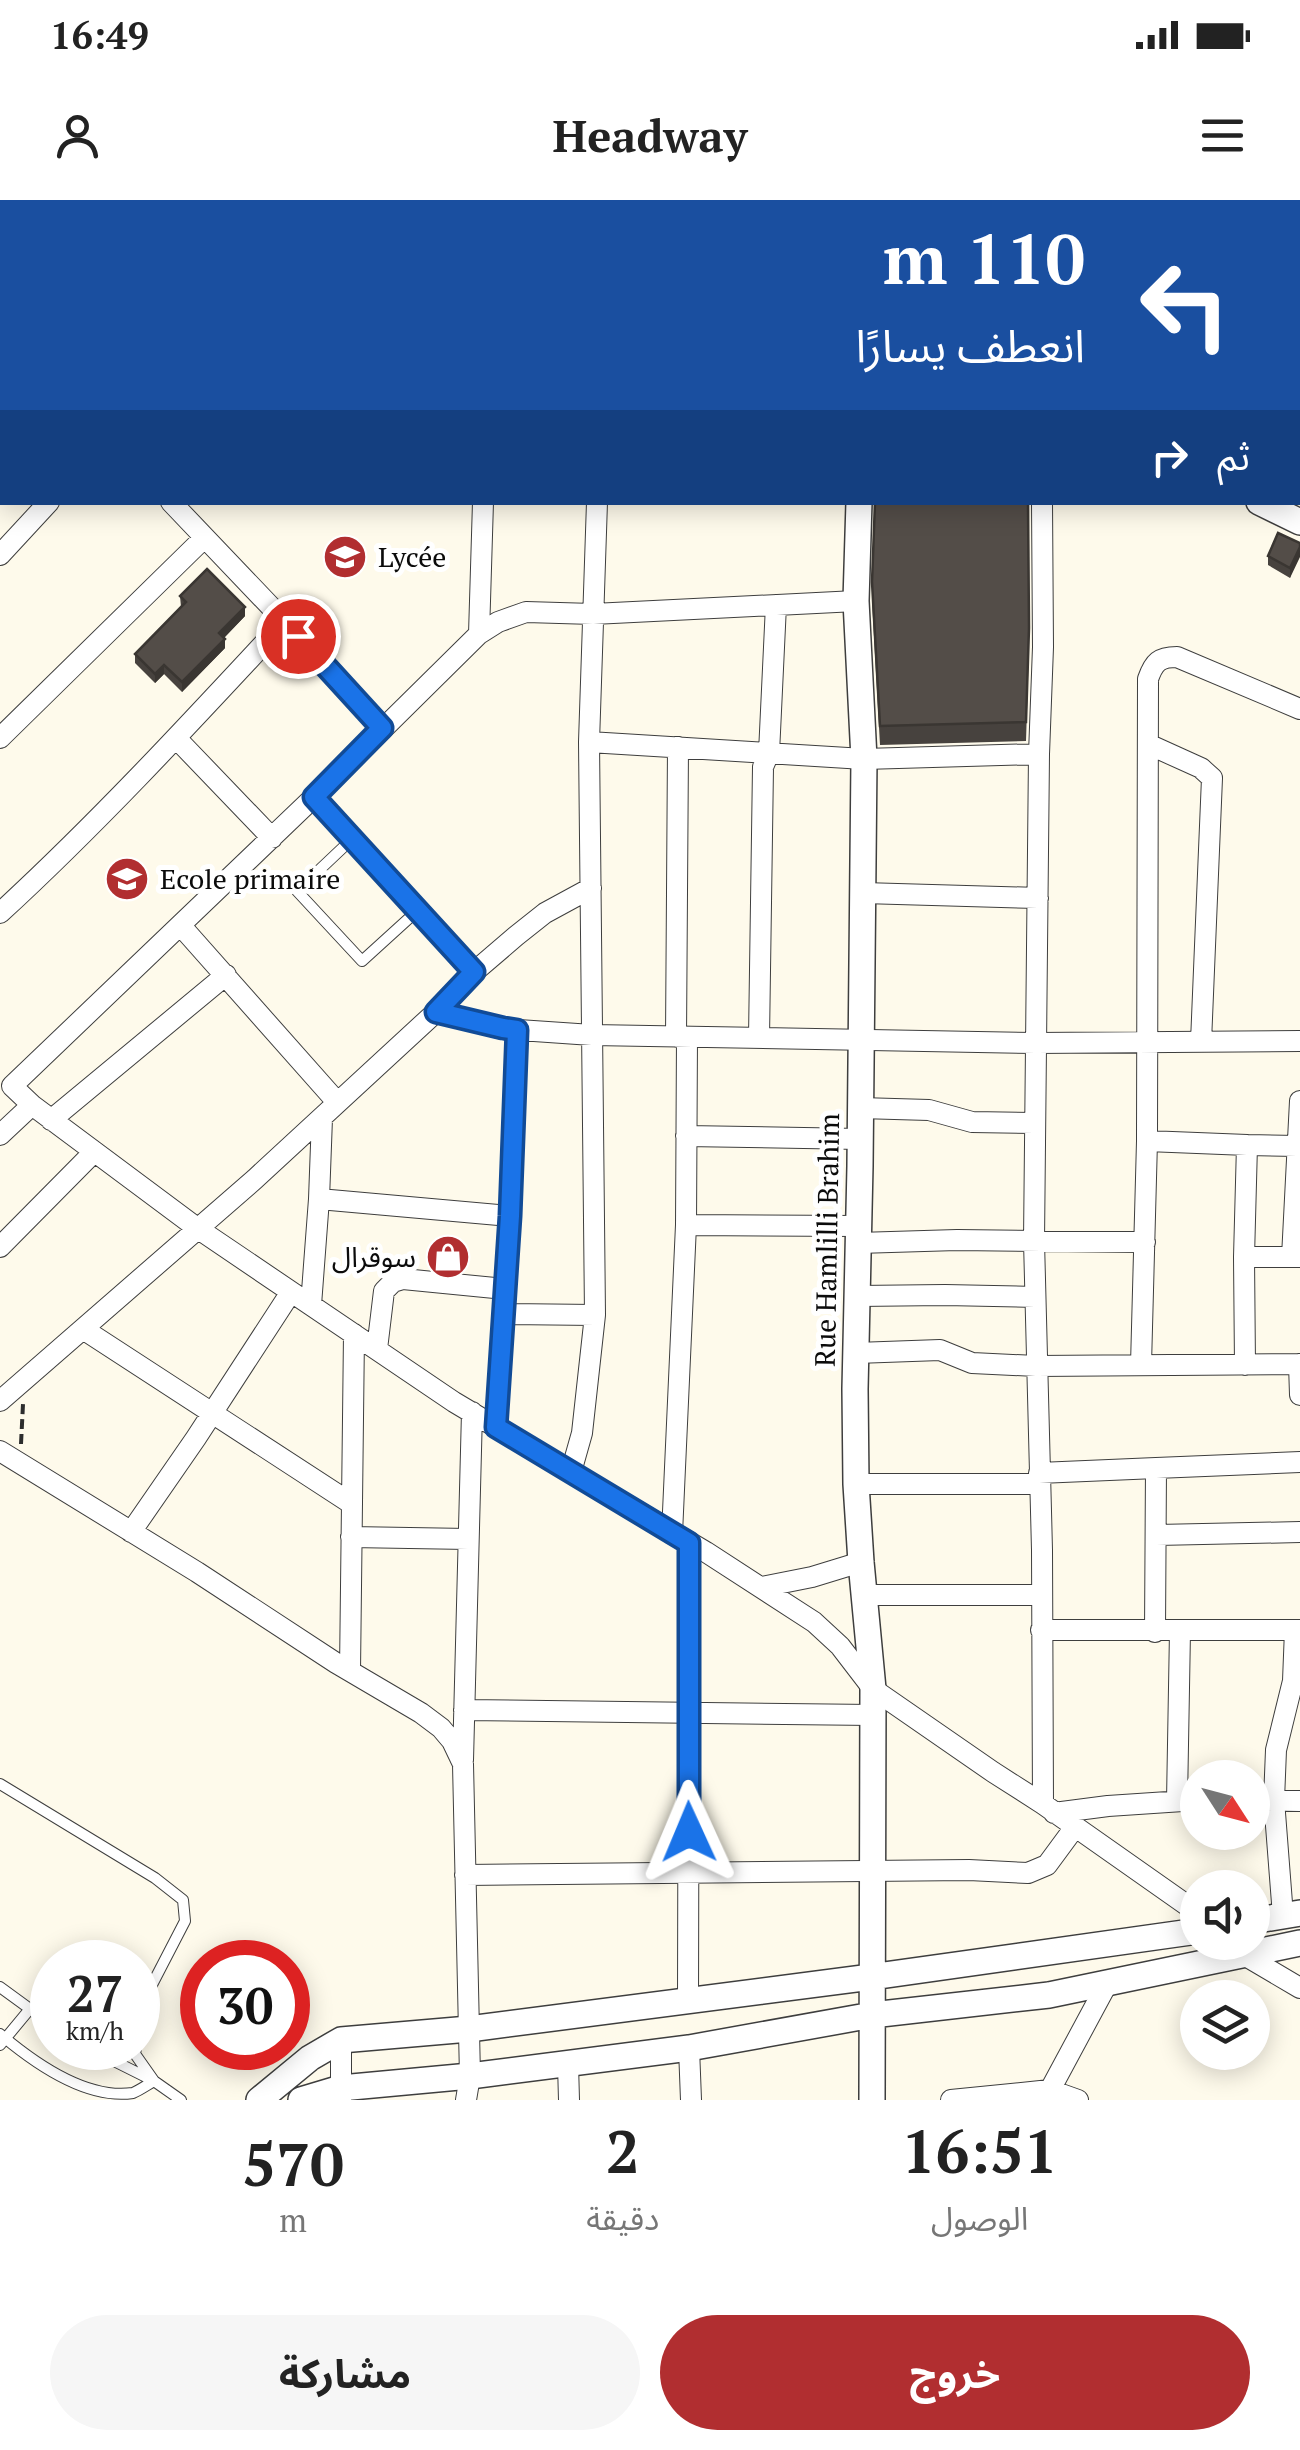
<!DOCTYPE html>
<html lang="ar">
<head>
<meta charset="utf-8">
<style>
	body { margin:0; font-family:"PT Serif","Noto Sans Arabic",serif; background:#f6f6f6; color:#222; direction:rtl; height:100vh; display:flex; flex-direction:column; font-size:38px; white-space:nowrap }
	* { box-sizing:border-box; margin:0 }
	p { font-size:32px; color:#767676 }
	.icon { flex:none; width:55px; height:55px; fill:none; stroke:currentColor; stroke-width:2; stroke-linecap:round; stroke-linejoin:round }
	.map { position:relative; height:1900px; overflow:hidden; direction:ltr }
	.details { display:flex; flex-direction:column; background:#fff; flex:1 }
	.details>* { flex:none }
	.banner { position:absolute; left:0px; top:0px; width:1300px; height:305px; box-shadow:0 5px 25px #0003; direction:rtl; background:#1a4fa0; color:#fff; overflow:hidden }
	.needle { width:65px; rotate:126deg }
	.tools { position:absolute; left:1180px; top:1560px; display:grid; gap:20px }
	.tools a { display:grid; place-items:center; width:90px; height:90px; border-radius:50%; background:#fff; box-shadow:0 5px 25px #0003; font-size:50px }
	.speed { position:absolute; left:30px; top:1740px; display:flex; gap:20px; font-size:50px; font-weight:700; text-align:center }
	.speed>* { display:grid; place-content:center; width:130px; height:130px; border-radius:50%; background:#fff; box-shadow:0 5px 25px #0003; line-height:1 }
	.speed small { font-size:25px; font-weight:400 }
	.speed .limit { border:15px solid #d22; background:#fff; color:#111 }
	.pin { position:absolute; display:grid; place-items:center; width:85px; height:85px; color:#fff; margin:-42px; border:5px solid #fff; border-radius:50%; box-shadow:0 2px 10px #0007 }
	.me { position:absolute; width:110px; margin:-55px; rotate:359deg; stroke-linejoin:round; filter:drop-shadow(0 0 8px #0008) }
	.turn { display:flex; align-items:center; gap:35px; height:210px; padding:0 50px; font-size:45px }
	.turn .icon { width:130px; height:130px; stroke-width:2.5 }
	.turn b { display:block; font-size:70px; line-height:85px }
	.then { display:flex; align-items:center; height:95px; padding:0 50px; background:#0003; gap:20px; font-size:38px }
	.eta { display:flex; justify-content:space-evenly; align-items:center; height:170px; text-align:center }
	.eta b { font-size:60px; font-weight:700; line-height:70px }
	.button { display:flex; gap:20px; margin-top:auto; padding:20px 50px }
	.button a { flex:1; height:115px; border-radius:60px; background:#b12e30; color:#fff; font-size:40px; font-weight:700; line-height:115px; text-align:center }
	.button a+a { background:#f6f6f6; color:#222 }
	.status { display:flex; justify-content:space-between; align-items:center; height:70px; padding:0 50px; background:#fff; direction:ltr }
	.status svg { height:28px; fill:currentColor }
	header { display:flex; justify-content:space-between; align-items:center; height:130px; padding:0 50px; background:#fff; font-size:45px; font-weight:700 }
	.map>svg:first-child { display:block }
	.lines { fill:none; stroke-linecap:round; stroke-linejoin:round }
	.service-casing { stroke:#3e3e3e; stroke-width:12 }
	.minor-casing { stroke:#3e3e3e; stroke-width:22 }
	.tertiary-casing { stroke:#3e3e3e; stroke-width:28 }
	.path { stroke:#2d2d2d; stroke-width:4; stroke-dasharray:10 5; stroke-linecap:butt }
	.service { stroke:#fff; stroke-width:10 }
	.minor { stroke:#fff; stroke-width:20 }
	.tertiary { stroke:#fff; stroke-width:25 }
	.wall { fill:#47423e }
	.shaded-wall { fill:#3a3632 }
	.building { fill:#534d48; stroke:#3a3632; stroke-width:2.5 }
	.route-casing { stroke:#114b97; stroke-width:25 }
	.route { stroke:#1a73e8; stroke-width:18 }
	.labels { text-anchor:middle; stroke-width:10; stroke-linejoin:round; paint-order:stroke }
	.poi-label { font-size:28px; fill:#0b0b0b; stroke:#fff; text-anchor:start }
	.street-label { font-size:28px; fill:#0b0b0b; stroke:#fff }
</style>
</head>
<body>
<div class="status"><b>16:49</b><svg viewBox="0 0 49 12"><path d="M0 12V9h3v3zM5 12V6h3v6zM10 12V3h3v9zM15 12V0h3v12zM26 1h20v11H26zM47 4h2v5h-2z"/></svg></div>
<header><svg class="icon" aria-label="menu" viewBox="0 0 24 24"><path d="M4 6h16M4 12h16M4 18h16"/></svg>Headway<svg class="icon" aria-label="person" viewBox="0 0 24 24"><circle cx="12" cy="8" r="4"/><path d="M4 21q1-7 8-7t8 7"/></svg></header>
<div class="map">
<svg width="1300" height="1900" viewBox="0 0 1300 1900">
	<rect width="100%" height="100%" fill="#fefaeb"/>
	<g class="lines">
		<!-- service casing -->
		<g class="service-casing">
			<path id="service" d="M352,639L297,691L362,761L417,711
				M0,1584L155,1678L183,1700L185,1721L141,1806L138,1835
				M0,1787L52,1825
				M0,1834C33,1862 86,1900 133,1893C140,1890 147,1885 154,1881L88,1848
				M0,1845L29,1810
				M136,1848L135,1854L154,1881L181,1900"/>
		</g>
		<!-- minor casing -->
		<g class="minor-casing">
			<path id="minor" d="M204,0L285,2
				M365,0V2
				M1072,0V2
				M965,2V0
				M1243,2V0
				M1298,37H1300
				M0,122L2,125
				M1298,145H1300
				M0,201L2,199
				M171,302L313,451L382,528
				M1042,302L1043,447L1039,554L1034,1041L1042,1350L1043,1604
				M0,355L49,302
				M856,401L593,414L526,412L498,422L479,434L314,597L12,886L32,905L197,1028L454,1202L706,1352L814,1422L840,1446L873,1489L993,1572L1043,1604L1198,1713
				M479,434L483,302
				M0,538L204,338
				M176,538L272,638
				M589,542L864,559L1039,554
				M1148,544L1201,568L1212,578L1201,842
				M314,597L474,772
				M863,693L1038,698
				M0,713C100,621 192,521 284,422
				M181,726L337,902
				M436,812L503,829L592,835L1036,843L1300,841
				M676,837L678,547
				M759,838L763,567L769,553L776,405
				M860,908L929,910L972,922L1034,923
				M51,920L226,775
				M0,935L32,905
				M686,936L860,939
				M1247,945L1147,941L1148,479C1154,462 1159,457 1177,457L1300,509
				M319,999L510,1016L496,1227
				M510,1016L517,830
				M686,1025L859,1026
				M858,1043L957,1040L1145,1042
				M0,1047L93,953
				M1244,1057L1247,945L1297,946
				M1292,1057L1300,901
				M857,1096L945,1095L1035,1097
				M311,1105L319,999L322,918
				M503,1114L595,1115L582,1233L571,1272
				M595,1115L589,542L597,302
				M83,1129L352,1304
				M377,1149L384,1091L393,1082L403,1079L505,1089
				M856,1153L940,1150L972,1163L1036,1166L1300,1164
				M1299,1164L1300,1195
				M1141,1165L1147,941
				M1245,1165L1244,1057H1300
				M0,1201L255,979L436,812L474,772L516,736L545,713L591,688
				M0,1251L197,1372L336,1463L421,1513L441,1528L452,1541L463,1564L470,1876L466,1900
				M1156,1268L1300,1262
				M1039,1273L1156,1268L1155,1432
				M856,1284H1039
				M131,1332L196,1238L291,1092
				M672,1334L686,1025L687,837
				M1157,1335L1300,1332
				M351,1337L468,1339
				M762,1387L812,1377L861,1362
				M864,1395H1042
				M1041,1430H1300
				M350,1471L354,1134
				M464,1510L873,1515
				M463,1560L472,1212
				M1252,1600L1300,1601
				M1177,1601L1180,1431
				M1054,1613L1108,1606L1198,1600
				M465,1675L969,1670L1028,1673L1047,1665L1075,1627
				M1283,1716L1274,1600L1276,1550L1293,1481L1295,1430
				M1244,1755L1300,1788
				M688,1801L689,1343
				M689,1848L691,1900
				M568,1864L569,1900
				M1050,1890L1107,1784
				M341,1900V1840
				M951,1900L1050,1890L1078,1900"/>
		</g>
		<!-- tertiary casing -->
		<g class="tertiary-casing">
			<path id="tertiary" d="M864,2V0
				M859,302L856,401L864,559L860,966L855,1189L856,1284L861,1362L873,1489L872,1900
				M1259,302L1300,322
				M1252,1721L1300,1713
				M259,1900L310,1858L341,1840L469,1829L871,1777L1198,1731
				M301,1900L341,1888L470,1876L689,1848L872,1815L1049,1795L1300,1743"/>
		</g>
		<!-- path -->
		<path class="path" d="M21,1244L23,1204"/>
		<!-- service -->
		<use href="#service" class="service"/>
		<!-- minor -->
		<use href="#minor" class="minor"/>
		<!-- tertiary -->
		<use href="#tertiary" class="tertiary"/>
	</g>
	<!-- wall -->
	<path class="wall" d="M875,302L1029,447L1026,541L880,545L872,401Z
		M1300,343L1290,378L1268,365V356Z
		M180,396L245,416L224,438L225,448L182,492L164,474L155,483L135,463V454L181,407Z"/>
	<!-- shaded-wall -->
	<path class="shaded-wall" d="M1300,347V357L1290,378V368Z
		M245,407V416L219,443V433Z
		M225,439V448L182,492V482Z
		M164,465V474L155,483V474Z"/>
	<!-- building -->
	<path class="building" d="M875,302H1028L1029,428L1026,522L880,526L872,382Z
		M1278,333L1300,343V347L1290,368L1268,356Z
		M207,369L245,407L219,433L225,439L182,482L164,465L155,474L135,454L186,402L180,396Z"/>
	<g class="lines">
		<!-- route casing -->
		<g class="route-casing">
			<path id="route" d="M298,436L382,528L314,597L474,772L436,812L503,828L517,830L510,1016L496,1227L689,1343V1632"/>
		</g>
		<!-- route -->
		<use href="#route" class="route"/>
	</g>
	<!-- icons -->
	<defs>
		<g id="school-disc" transform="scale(2.25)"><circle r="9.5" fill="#b12e30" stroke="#fff"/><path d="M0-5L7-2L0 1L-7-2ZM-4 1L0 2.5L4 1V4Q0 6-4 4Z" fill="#fff"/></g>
		<g id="shop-disc" transform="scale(2.25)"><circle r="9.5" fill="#b12e30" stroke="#fff"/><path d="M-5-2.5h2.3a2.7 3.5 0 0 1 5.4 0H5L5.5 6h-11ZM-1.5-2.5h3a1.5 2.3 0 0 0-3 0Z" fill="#fff"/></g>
	</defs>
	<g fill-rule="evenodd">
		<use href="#school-disc" x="345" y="357"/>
		<use href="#school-disc" x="127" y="679"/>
		<use href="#shop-disc" x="448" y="1057"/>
	</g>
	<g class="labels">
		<!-- poi labels -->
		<g class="poi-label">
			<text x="378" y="367">Lycée</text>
			<text x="160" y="689">Ecole primaire</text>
			<text x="416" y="1067" text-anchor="end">سوقرال</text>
		</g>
		<!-- street labels -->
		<g class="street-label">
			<text transform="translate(827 1040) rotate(-89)" y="10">Rue Hamlilli Brahim</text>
		</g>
	</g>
</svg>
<div class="tools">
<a><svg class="needle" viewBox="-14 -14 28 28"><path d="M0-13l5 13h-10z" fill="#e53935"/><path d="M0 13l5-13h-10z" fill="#767676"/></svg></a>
<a><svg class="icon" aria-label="sound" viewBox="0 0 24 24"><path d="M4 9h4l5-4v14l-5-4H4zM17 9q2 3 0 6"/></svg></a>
<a><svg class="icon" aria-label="layers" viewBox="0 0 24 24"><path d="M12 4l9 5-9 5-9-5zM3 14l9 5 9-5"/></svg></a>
</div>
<div class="speed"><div>27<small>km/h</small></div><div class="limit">30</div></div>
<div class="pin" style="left:298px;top:436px;background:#d93025"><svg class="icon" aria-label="arrive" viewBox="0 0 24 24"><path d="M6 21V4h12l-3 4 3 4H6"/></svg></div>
<svg class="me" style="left:689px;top:1632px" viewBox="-20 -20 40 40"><path d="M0-17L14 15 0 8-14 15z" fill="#1a73e8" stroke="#fff" stroke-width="4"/></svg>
<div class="banner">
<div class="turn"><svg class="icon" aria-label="left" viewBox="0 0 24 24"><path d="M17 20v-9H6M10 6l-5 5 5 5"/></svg><div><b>110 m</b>انعطف يسارًا</div></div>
<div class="then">ثم<svg class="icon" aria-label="right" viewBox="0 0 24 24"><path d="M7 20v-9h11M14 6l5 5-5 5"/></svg></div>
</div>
</div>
<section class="details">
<div class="eta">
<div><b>16:51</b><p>الوصول</p></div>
<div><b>2</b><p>دقيقة</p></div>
<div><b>570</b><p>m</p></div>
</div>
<div class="button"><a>خروج</a><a>مشاركة</a></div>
</section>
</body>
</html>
